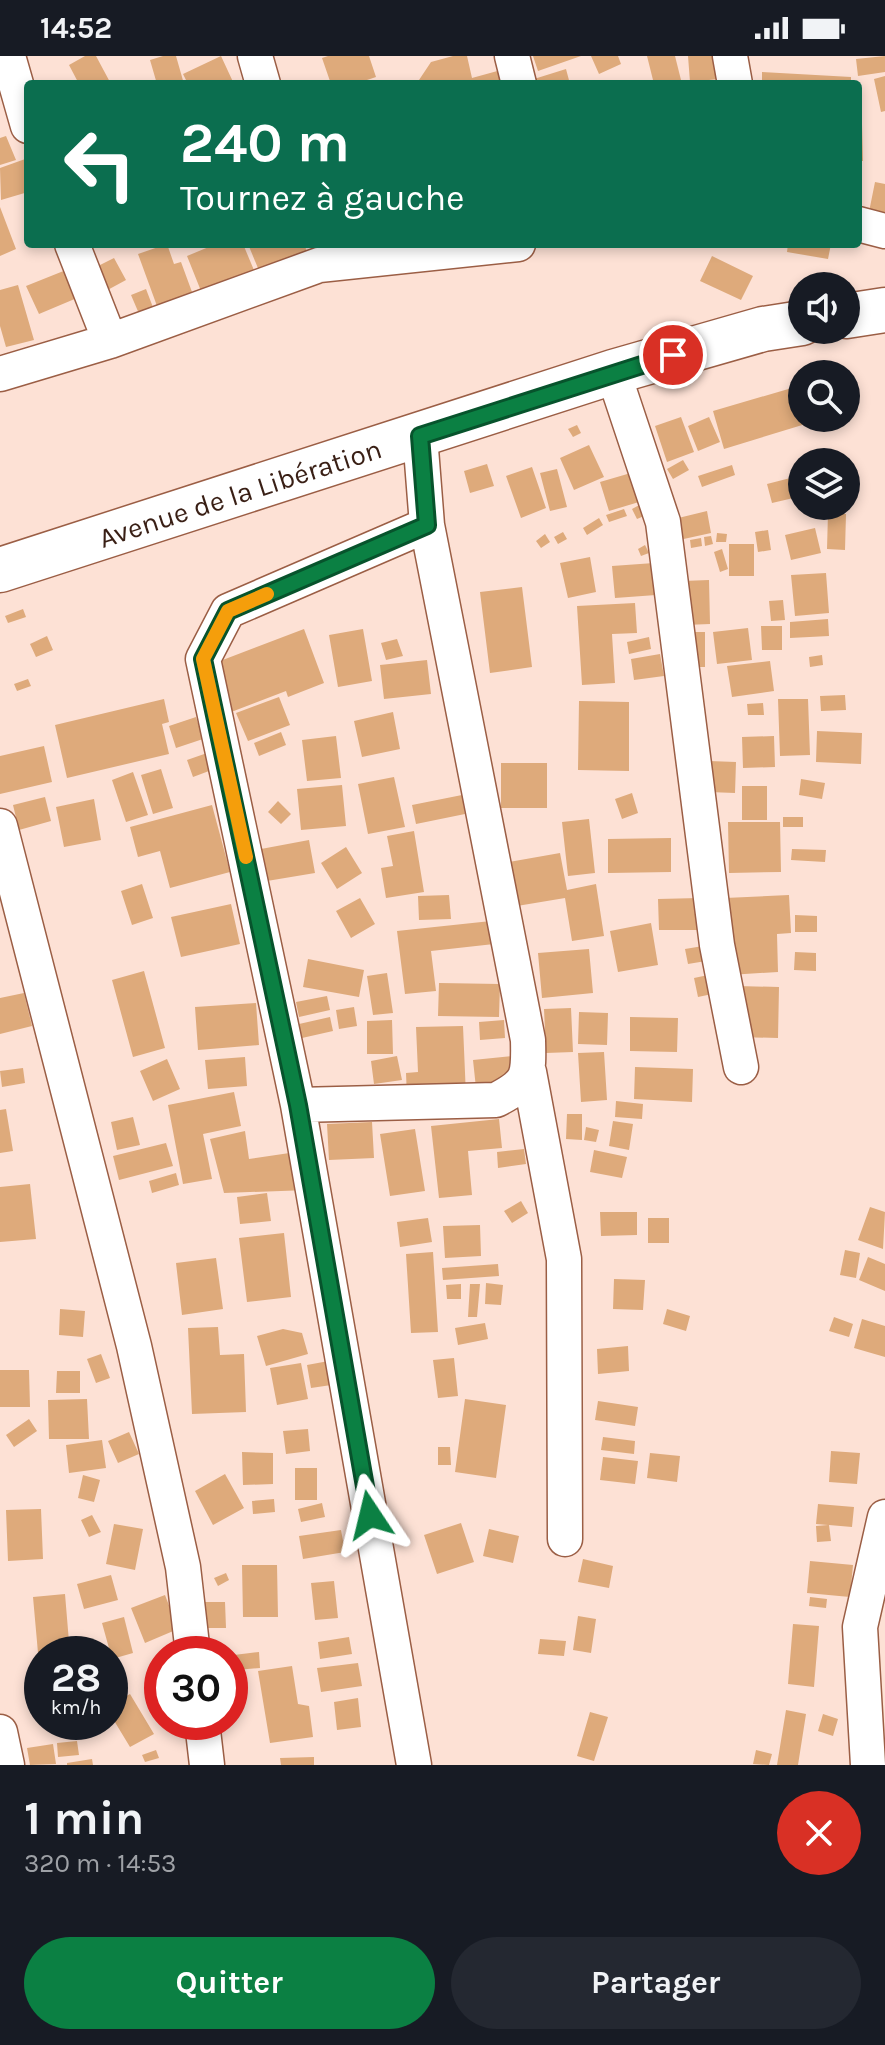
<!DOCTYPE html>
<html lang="fr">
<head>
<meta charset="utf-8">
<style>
	body { margin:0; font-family:Karla,sans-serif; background:#242831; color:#f1f3f6; height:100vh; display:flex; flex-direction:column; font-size:30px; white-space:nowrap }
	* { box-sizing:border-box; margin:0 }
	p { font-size:26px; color:#9ea1a6 }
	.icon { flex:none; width:44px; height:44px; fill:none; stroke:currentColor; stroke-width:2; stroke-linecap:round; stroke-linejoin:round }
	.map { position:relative; height:1709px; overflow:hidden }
	.side { display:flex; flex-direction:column; background:#171b24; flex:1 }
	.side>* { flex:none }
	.banner { position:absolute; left:24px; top:24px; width:838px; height:168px; border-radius:8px; box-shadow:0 4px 12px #0003; background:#0b6e4f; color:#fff; overflow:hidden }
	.tools { position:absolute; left:788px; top:216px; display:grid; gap:16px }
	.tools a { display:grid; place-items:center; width:72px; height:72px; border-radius:50%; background:#171b24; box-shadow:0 4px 12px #0003; font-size:40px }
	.speed { position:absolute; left:24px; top:1580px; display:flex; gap:16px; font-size:40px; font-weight:700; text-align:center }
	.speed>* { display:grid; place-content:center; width:104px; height:104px; border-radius:50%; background:#171b24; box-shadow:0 4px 12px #0003; line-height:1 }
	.speed small { font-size:20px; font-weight:400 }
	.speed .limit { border:12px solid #d22; background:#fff; color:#111 }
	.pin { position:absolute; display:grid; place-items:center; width:68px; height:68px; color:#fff; margin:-34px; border:4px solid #fff; border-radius:50%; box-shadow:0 2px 8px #0007 }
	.me { position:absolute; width:88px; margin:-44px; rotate:350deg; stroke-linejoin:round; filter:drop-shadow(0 0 6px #0008) }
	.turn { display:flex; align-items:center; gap:28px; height:168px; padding:0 24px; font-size:36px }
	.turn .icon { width:104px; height:104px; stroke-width:2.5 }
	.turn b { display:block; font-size:56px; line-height:68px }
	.round { display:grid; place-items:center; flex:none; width:84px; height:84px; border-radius:42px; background:#242831 }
	.head { display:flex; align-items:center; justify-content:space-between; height:136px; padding:0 24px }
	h1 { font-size:48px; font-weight:700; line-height:60px }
	.button { display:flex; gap:16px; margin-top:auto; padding:16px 24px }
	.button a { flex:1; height:92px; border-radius:48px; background:#0b8043; color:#fff; font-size:32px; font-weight:700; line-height:92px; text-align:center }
	.button a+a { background:#242831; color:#f1f3f6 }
	.status { display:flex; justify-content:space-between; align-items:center; height:56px; padding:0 40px; background:#171b24; direction:ltr }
	.status svg { height:22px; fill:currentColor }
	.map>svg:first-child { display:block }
	.building { fill:#deaa7b }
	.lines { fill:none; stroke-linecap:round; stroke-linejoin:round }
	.minor-casing { stroke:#9b5e45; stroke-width:37 }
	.trunk-casing { stroke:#9b5e45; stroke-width:47 }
	.minor { stroke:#fff; stroke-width:34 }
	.trunk { stroke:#fff; stroke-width:44 }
	.route-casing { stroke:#07532c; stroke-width:20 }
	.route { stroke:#0b8043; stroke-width:14 }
	.slow { stroke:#f59e0b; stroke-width:14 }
	.labels { text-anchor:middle; stroke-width:6; stroke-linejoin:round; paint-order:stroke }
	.street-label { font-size:28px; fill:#391f15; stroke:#fff }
</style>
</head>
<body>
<div class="status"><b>14:52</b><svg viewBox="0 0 49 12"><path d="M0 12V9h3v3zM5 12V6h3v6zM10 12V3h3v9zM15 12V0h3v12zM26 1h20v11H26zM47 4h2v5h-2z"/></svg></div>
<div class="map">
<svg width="885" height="1709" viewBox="0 0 885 1709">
	<rect width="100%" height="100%" fill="#fde1d5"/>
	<!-- building -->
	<path class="building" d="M85,0H96L111,28H79L69,9Z
		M163,0H176L184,28H157L150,4Z
		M221,0L234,28H188L183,18Z
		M328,0H369L376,21L355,28H331L322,2Z
		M453,0H467L472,22L501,14L505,28H420L419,24L431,6Z
		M533,0H581L538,15Z
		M591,0H618L621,8L599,18Z
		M647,0H675L682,28H654Z
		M688,0H726L728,22L690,26Z
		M885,0V16L858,20L856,3Z
		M566,13L570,28H536L534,23Z
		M762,16L851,21V28H762Z
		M885,20V55L881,56L874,23Z
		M858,68H862L863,105H858Z
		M6,80L16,104L0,109V82Z
		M28,102V136L1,144L0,112Z
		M875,126L885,128V164L868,161Z
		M0,151L16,193L0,200Z
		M167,188L174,208L181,206L192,236L157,250L138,198Z
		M216,188H243L256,219L203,240L187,200Z
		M248,188H304L310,203L262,222Z
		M788,188H831L828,203L787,196Z
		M712,200L753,220L741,244L700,225Z
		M114,202L126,224L102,237L90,214Z
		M66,214L77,242L39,258L26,230Z
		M18,229L34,284L6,291L0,270V234Z
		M146,233L154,254L140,260L131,239Z
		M802,329V362L822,363L724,393L713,355Z
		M681,361L694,396L667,406L655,370Z
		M709,361L720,386L698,395L688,370Z
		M577,369L581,377L573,381L568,373Z
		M589,389L604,421L574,434L560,402Z
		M683,404L689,414L673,423L667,413Z
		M487,408L494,430L470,437L464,415Z
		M732,409L735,419L702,431L698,420Z
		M532,411L546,452L521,462L506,420Z
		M557,413L567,451L550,455L540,417Z
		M641,414L649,443L609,455L600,426Z
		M846,414H857L858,437L846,438Z
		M802,419V440L772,447L767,428Z
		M643,447L649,458L637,463L632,453Z
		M624,453L627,460L609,466L606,459Z
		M707,455L711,477L670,486L666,465Z
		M828,457L846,458L845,494L827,493Z
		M599,462L603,469L587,479L583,472Z
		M815,472L821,497L791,504L785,479Z
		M768,474L771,494L758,496L755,476Z
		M563,476L567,483L558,488L554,481Z
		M717,477L727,478L726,486H716Z
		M545,478L550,486L541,492L536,485Z
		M711,480L713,488L705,490L704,481Z
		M701,482L702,490L691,492L690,484Z
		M729,488H754V520H729Z
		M645,489L649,497L641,500L638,493Z
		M722,493L728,513L720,516L714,496Z
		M590,501L596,536L568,542L560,507Z
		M654,507L656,539L615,542L612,510Z
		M826,517L829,557L795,560L791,519Z
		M709,524L710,568L685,569L683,525Z
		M522,531L532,611L490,617L480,536Z
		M783,544L785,564L771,565L769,545Z
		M635,547L637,577L612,578L615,627L582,629L577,550Z
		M23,553L26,561L8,567L5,560Z
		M828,563L829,580L790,582V566Z
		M761,570H782V594H762Z
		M748,572L752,604L717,608L713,576Z
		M304,573L324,627L288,641L286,635L226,658L207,610Z
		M363,573L372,625L338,631L329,579Z
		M684,576H705V611H684Z
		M47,580L53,594L36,601L30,588Z
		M649,581L651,593L629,598L627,586Z
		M397,583L403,600L386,604L381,587Z
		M660,598L664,620L634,624L631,603Z
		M822,599L823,609L810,611L809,601Z
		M427,604L431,638L384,643L380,609Z
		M770,605L774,635L732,641L727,610Z
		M28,623L31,630L17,635L14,628Z
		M845,639L846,654L821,655L820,640Z
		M279,641L290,669L248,685L236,657Z
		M164,643L169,666L162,668L169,698L67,722L55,669Z
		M778,643H808L810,699L780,700Z
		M579,645L629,646V715L578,714Z
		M763,647L764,659H748L747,648Z
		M393,656L400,693L362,701L354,665Z
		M196,661L203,683L176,692L169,670Z
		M817,675L862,677L861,708L816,706Z
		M281,676L286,689L259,700L254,687Z
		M336,680L341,722L307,725L302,684Z
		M774,680L775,711L743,712L742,681Z
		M44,690L52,726L0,738V700Z
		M210,696L217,712L193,721L187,704Z
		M709,705L736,706L735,737L709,736Z
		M501,707H547V752H501Z
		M161,713L173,752L153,758L141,719Z
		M133,716L148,759L126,766L112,724Z
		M394,721L405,771L368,778L358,728Z
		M801,723L825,727L822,743L799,739Z
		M342,729L346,770L301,774L297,733Z
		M742,730H767V764H742Z
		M632,737L638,757L622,763L615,743Z
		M462,739L465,758L416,768L412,749Z
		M45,741L51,765L19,774L13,749Z
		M94,743L101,784L64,791L56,751Z
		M278,745L291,758L281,768L268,756Z
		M212,749L230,816L170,832L160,795L138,801L130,771Z
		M783,761H803V771H783Z
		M589,763L595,817L568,820L562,766Z
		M728,766H780L781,816L729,817Z
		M414,775L424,836L386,842L381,812L393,810L387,780Z
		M671,782V816L608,817V783Z
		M309,784L315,817L267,825L261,793Z
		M346,791L362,817L337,833L321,807Z
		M792,793L826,794L825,806L791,804Z
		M560,797L567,834L596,828L604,880L572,885L565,842L517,850L509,806Z
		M142,828L153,862L132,869L121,835Z
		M449,839L451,863L419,864L418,840Z
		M789,839L791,877L777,878L778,916L729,919L725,842Z
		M360,842L375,868L351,882L336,855Z
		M699,842L700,874H659L658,843Z
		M231,848L240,888L181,901L171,861Z
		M795,859L817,860V876H795Z
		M491,865L494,888L431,895L436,935L405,938L397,875Z
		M651,867L658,909L618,916L610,875Z
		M709,889L712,904L688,908L685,893Z
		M589,893L593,937L542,942L538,897Z
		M795,896L816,897V915L794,914Z
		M308,903L364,914L359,941L303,931Z
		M144,915L165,992L133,1001L112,924Z
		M387,917L393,957L373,959L367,920Z
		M713,918L717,937L698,941L694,922Z
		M439,927L500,928L499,961L438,960Z
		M738,930L779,931L778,982L737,981Z
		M24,937L32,970L0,978V942Z
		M327,940L330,954L299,961L296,946Z
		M256,947L259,989L198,994L195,951Z
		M354,951L357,970L339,973L336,954Z
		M571,952L573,996L546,997L544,953Z
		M579,956L608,957L607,989L578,988Z
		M330,961L333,975L302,982L299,968Z
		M630,961L678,962L677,996L630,995Z
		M392,964L393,998H367V965Z
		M504,964L505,982L480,984L479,966Z
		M463,970L466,1040L407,1042L406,1017L418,1016L416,971Z
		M604,996L607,1044L581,1046L578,997Z
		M397,1000L402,1024L374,1028L371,1005Z
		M513,1000L516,1029L476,1032L473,1004Z
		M245,1001L247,1030L208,1033L205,1004Z
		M167,1003L180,1033L153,1045L140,1015Z
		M635,1011L693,1013L692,1046L634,1043Z
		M23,1012L25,1027L2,1031L0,1015Z
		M234,1036L241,1070L203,1078L212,1123L183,1128L168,1049Z
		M616,1045L643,1048L642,1063L615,1061Z
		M6,1053L13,1095L0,1097V1054Z
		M567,1058H582V1084L566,1083Z
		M133,1061L140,1089L117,1094L111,1066Z
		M499,1063L502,1092L468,1095L472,1139L439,1142L431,1070Z
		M613,1065L633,1068L629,1094L609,1090Z
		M372,1066L374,1102L329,1104L327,1068Z
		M586,1071L599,1074L596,1086L584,1084Z
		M415,1073L425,1135L390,1140L380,1078Z
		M245,1075L249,1103L303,1095L308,1134L224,1137L210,1083Z
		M166,1087L173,1110L119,1124L113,1100Z
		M524,1093L526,1108L498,1112L497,1096Z
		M594,1094L627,1101L622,1122L590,1116Z
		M176,1117L179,1129L152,1137L149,1125Z
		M30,1128L36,1183L0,1186V1131Z
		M267,1137L271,1165L240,1168L237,1141Z
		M521,1145L528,1157L512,1167L504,1155Z
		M870,1151L885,1156L883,1193L858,1184Z
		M600,1156H637V1179L601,1180Z
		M428,1162L432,1186L400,1191L397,1166Z
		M648,1162H669V1187H648Z
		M480,1169L481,1200L445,1202L443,1170Z
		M284,1177L291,1241L247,1246L239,1182Z
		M845,1194L860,1197L856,1222L840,1219Z
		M433,1196L438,1276L411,1277L406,1198Z
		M868,1201L885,1208V1235L859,1224Z
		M216,1202L223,1253L182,1259L176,1207Z
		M498,1208L499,1220L443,1224L442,1212Z
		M614,1223L645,1224L643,1254L613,1253Z
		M486,1227L503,1229L501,1249L485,1248Z
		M461,1228V1243H447L446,1229Z
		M470,1228H480L477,1261H468Z
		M60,1253L85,1255L83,1281L59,1279Z
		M667,1253L690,1260L686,1275L663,1268Z
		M834,1261L853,1268L849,1281L829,1275Z
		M862,1263L885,1270V1301L854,1292Z
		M485,1267L488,1283L458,1289L455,1272Z
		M218,1271L220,1299L244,1298L246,1356L192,1358L188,1272Z
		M283,1273L302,1277L308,1298L266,1310L257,1280Z
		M628,1290L629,1315L598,1318L597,1293Z
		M101,1298L110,1322L96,1327L87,1303Z
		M454,1302L458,1340L438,1342L433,1304Z
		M334,1304L338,1328L311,1332L307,1309Z
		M301,1307L308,1343L277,1349L270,1312Z
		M0,1314H29L30,1351H0Z
		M57,1315H80V1337H56Z
		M87,1343L89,1383H49L48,1344Z
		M465,1343L506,1349L496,1422L455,1416Z
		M598,1345L638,1351L635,1370L595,1364Z
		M29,1363L37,1375L14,1391L6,1379Z
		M308,1373L310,1395L286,1398L283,1375Z
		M129,1376L139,1398L118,1407L108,1385Z
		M603,1381L635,1385L634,1398L601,1394Z
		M102,1384L106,1412L69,1417L66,1389Z
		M438,1391H450L451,1409H438Z
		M831,1395L860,1397L857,1428L829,1426Z
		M242,1396L273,1397V1428L243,1429Z
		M650,1397L680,1400L677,1426L647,1422Z
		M603,1401L638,1405L635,1428L600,1424Z
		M295,1412H317V1444H295Z
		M225,1418L244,1452L213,1469L195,1435Z
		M83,1419L100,1424L94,1446L78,1442Z
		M274,1443L275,1456L253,1458L252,1445Z
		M322,1447L325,1461L301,1466L298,1453Z
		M818,1448L854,1451L852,1471L829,1469L831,1485L817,1486L816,1470L828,1469L816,1468Z
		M41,1453L43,1503L8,1505L6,1454Z
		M92,1459L101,1476L89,1481L81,1464Z
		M461,1467L474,1506L437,1518L424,1479Z
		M114,1468L143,1473L135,1514L106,1508Z
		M489,1473L519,1480L513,1507L483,1500Z
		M341,1474L345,1496L303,1503L299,1480Z
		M583,1503L613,1510L609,1532L578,1526Z
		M810,1505L853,1509L850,1541L807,1537Z
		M242,1509H277L278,1561H243Z
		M226,1517L229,1524L218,1530L214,1522Z
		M111,1519L118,1544L84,1553L77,1528Z
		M334,1525L338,1562L315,1564L311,1527Z
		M65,1538L70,1598H42V1608H39L33,1541Z
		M165,1539L178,1573L145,1587L131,1552Z
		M810,1541L827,1543L826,1552L809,1550Z
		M196,1546H225L226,1572H197Z
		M578,1560L596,1563L591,1597L573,1594Z
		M124,1561L133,1597L112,1603L102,1567Z
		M793,1568L819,1570L814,1631L788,1628Z
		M349,1581L352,1598L320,1603L318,1586Z
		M540,1583L566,1585L564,1600L538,1598Z
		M259,1596L260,1612L236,1614L234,1599Z
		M358,1607L362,1630L321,1636L317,1612Z
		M292,1610L298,1648L309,1650L313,1681L270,1687L258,1615Z
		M130,1638L154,1678L130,1691L110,1658V1649Z
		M358,1642L361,1671L337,1674L334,1646Z
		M786,1654L806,1658L798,1709H777Z
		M590,1656L608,1661L594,1705L577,1700Z
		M823,1658L838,1663L833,1680L818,1675Z
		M77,1685L79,1699L58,1701L57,1687Z
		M53,1688L56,1708L30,1709L27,1692Z
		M156,1694L159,1702L145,1706L142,1699Z
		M756,1694L772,1698L769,1709L753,1708Z
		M314,1701V1709H281L280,1702Z
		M92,1703L93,1709H67V1707Z"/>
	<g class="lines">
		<!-- minor casing -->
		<g class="minor-casing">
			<path id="minor" d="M8,0L28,70
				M255,0L263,28
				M512,0L519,28
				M730,0L735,28
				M858,168L885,175
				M72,188L110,285
				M613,316L663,466L717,889L741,1011
				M0,318L110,285L319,209L518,188
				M0,770L134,1290L183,1511L193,1598
				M529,1016L564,1203L565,1483
				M298,1049L496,1044C529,1027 529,1020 528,984L427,469L420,380
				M202,1666L207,1709
				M0,1676L7,1709
				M414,1709L298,1049L203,603L228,555L427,469
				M868,1709L860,1571L885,1461"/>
		</g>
		<!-- trunk casing -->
		<g class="trunk-casing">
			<path id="trunk" d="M846,260L885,254
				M0,514L613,316L763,273L802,267"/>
		</g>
		<!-- minor -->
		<use href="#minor" class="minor"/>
		<!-- trunk -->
		<use href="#trunk" class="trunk"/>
	</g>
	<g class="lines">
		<!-- route casing -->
		<g class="route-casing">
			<path id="route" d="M370,1459L298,1049L203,603L228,555L427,469L420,380L673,299"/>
		</g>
		<!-- route -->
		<use href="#route" class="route"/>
		<!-- slow -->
		<path class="slow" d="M246,801L203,603L228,555L267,538"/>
	</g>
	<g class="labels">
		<!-- street labels -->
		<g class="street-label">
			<text transform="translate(240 437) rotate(-18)" y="10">Avenue de la Libération</text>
		</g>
	</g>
</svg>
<div class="tools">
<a><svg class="icon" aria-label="sound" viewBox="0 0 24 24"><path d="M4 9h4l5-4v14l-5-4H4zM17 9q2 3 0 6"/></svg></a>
<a><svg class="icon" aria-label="search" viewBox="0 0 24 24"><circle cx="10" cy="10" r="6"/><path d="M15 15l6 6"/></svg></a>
<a><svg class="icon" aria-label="layers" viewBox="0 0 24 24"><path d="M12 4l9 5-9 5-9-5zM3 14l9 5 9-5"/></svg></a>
</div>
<div class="speed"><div>28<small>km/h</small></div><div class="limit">30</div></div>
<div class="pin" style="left:673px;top:299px;background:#d93025"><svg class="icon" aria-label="arrive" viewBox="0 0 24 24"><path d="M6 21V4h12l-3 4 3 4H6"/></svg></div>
<svg class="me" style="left:370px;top:1459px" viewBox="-20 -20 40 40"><path d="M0-17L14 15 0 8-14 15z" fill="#0b8043" stroke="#fff" stroke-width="4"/></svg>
<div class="banner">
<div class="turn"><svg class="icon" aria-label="left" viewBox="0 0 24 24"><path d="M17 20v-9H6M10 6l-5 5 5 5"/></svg><div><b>240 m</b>Tournez à gauche</div></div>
</div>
</div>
<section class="side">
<div class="head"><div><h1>1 min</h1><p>320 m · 14:53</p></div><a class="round" style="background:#d93025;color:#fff"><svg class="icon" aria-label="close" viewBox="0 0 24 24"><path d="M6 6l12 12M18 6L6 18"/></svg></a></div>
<div class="button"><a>Quitter</a><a>Partager</a></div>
</section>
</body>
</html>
